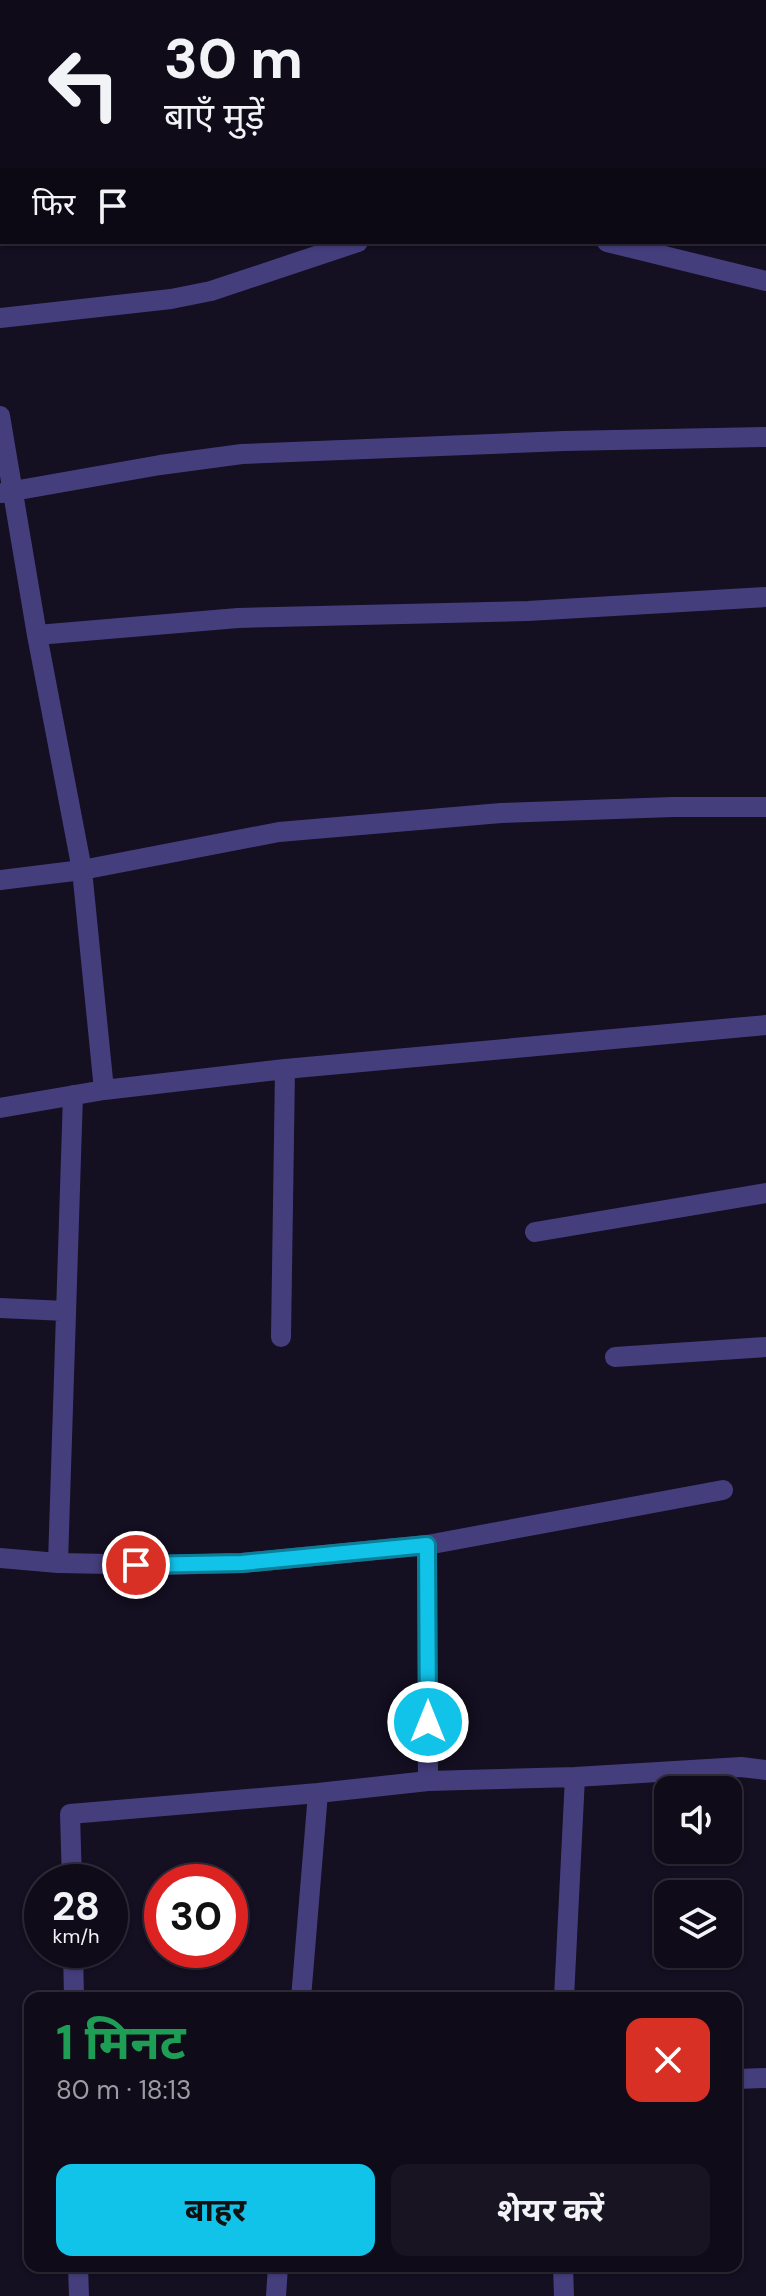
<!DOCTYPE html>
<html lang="hi">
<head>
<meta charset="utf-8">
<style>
	body { margin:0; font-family:"DM Sans","Noto Sans Devanagari",sans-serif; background:#181422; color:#f1f3f6; height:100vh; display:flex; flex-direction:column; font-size:30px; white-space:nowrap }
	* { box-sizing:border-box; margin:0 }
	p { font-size:26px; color:#9b9ba2 }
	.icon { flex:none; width:44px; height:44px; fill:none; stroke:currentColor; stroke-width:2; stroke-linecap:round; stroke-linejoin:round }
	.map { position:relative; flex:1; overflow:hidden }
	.side { position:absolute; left:24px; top:1992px; width:718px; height:280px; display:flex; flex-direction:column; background:#0f0b19; border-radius:16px; box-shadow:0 2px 6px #0004,0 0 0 2px #2f2b38 }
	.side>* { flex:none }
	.banner { position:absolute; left:0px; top:0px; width:766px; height:244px; box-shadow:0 2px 6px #0004,0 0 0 2px #2f2b38; background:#0f0b19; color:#f1f3f6; overflow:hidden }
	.controls { position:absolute; left:654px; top:1776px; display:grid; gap:16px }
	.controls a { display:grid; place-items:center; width:88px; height:88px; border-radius:16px; background:#0f0b19; box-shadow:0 2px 6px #0004,0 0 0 2px #2f2b38; font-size:40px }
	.speed { position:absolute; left:24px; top:1864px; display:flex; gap:16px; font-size:40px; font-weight:700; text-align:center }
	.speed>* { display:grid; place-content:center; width:104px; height:104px; border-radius:50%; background:#0f0b19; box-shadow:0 2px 6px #0004,0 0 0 2px #2f2b38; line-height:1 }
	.speed small { font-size:20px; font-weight:400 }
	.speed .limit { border:12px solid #d22; background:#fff; color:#111 }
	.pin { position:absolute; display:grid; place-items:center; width:68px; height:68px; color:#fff; margin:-34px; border:4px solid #fff; border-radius:50%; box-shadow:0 2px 8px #0007 }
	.me { position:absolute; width:88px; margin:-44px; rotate:0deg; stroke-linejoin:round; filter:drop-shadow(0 0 6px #0008) }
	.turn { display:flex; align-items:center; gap:28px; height:168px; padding:0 32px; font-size:36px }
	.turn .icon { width:104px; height:104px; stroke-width:2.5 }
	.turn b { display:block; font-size:56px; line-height:68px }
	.then { display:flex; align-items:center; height:76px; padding:0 32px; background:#0003; gap:16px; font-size:30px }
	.round { display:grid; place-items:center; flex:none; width:84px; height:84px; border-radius:16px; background:#181422 }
	.summary { display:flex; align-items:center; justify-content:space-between; height:136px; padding:0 32px }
	h1 { font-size:48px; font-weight:700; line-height:60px; color:#1e9e55 }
	.button { display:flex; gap:16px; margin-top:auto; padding:16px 32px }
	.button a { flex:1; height:92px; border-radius:16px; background:#11c3e9; color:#111; font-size:32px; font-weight:700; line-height:92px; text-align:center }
	.button a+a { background:#181422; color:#f1f3f6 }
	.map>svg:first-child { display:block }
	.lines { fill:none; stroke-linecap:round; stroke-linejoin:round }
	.street { stroke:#453e7d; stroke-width:20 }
	.route-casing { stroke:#0b7f97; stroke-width:20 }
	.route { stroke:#11c3e9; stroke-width:14 }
</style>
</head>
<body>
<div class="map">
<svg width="766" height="2296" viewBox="0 0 766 2296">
	<rect width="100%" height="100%" fill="#140f21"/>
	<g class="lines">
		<!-- street -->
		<path class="street" d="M107,0V2
			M745,0L746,2
			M424,2L428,0
			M764,31L766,32
			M0,109L2,108
			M607,242L766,281
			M0,318L171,299L211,291L358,242
			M0,416L37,635L238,618L528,611L766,597
			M2,493L160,465L242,454L564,441L766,437
			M37,635L82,870L104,1090
			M0,880L82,870L279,832L501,813L673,807H766
			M0,1108L104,1090L285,1069L766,1025
			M535,1232L766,1193
			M0,1308L66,1311
			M281,1337L285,1069
			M615,1357L766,1347
			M0,1558L58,1563L162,1565L242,1563L427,1545L723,1490
			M58,1563L73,1095
			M428,1781L575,1777L741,1767L766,1770
			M72,1882L70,1814L318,1793L428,1781L427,1545
			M73,1950L74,1998
			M301,1998L318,1793
			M564,1998L575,1777
			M736,2079L766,2078
			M78,2266L79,2296
			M563,2266L564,2296
			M276,2296L278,2266"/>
	</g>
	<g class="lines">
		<!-- route casing -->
		<g class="route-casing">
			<path id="route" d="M136,1565L242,1563L427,1545L428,1722"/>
		</g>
		<!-- route -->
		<use href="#route" class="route"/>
	</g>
</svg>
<div class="controls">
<a><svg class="icon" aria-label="sound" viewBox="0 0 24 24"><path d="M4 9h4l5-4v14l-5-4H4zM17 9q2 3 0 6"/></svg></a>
<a><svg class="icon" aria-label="layers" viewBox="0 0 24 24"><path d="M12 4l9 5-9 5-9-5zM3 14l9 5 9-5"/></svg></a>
</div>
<div class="speed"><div>28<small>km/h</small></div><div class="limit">30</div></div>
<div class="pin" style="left:136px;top:1565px;background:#d93025"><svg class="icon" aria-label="arrive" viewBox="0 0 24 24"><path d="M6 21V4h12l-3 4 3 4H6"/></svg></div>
<svg class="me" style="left:428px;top:1722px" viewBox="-20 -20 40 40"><circle r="17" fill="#11c3e9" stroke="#fff" stroke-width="3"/><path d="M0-11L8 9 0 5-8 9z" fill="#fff"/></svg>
<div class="banner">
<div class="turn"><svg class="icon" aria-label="left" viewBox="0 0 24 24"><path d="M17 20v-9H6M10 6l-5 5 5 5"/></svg><div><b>30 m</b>बाएँ मुड़ें</div></div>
<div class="then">फिर<svg class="icon" aria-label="arrive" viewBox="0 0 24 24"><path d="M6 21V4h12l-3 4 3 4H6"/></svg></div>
</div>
<section class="side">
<div class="summary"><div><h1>1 मिनट</h1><p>80 m · 18:13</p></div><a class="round" style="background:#d93025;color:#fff"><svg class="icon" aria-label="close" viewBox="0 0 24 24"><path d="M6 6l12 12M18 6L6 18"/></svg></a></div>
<div class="button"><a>बाहर</a><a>शेयर करें</a></div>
</section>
</div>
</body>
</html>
